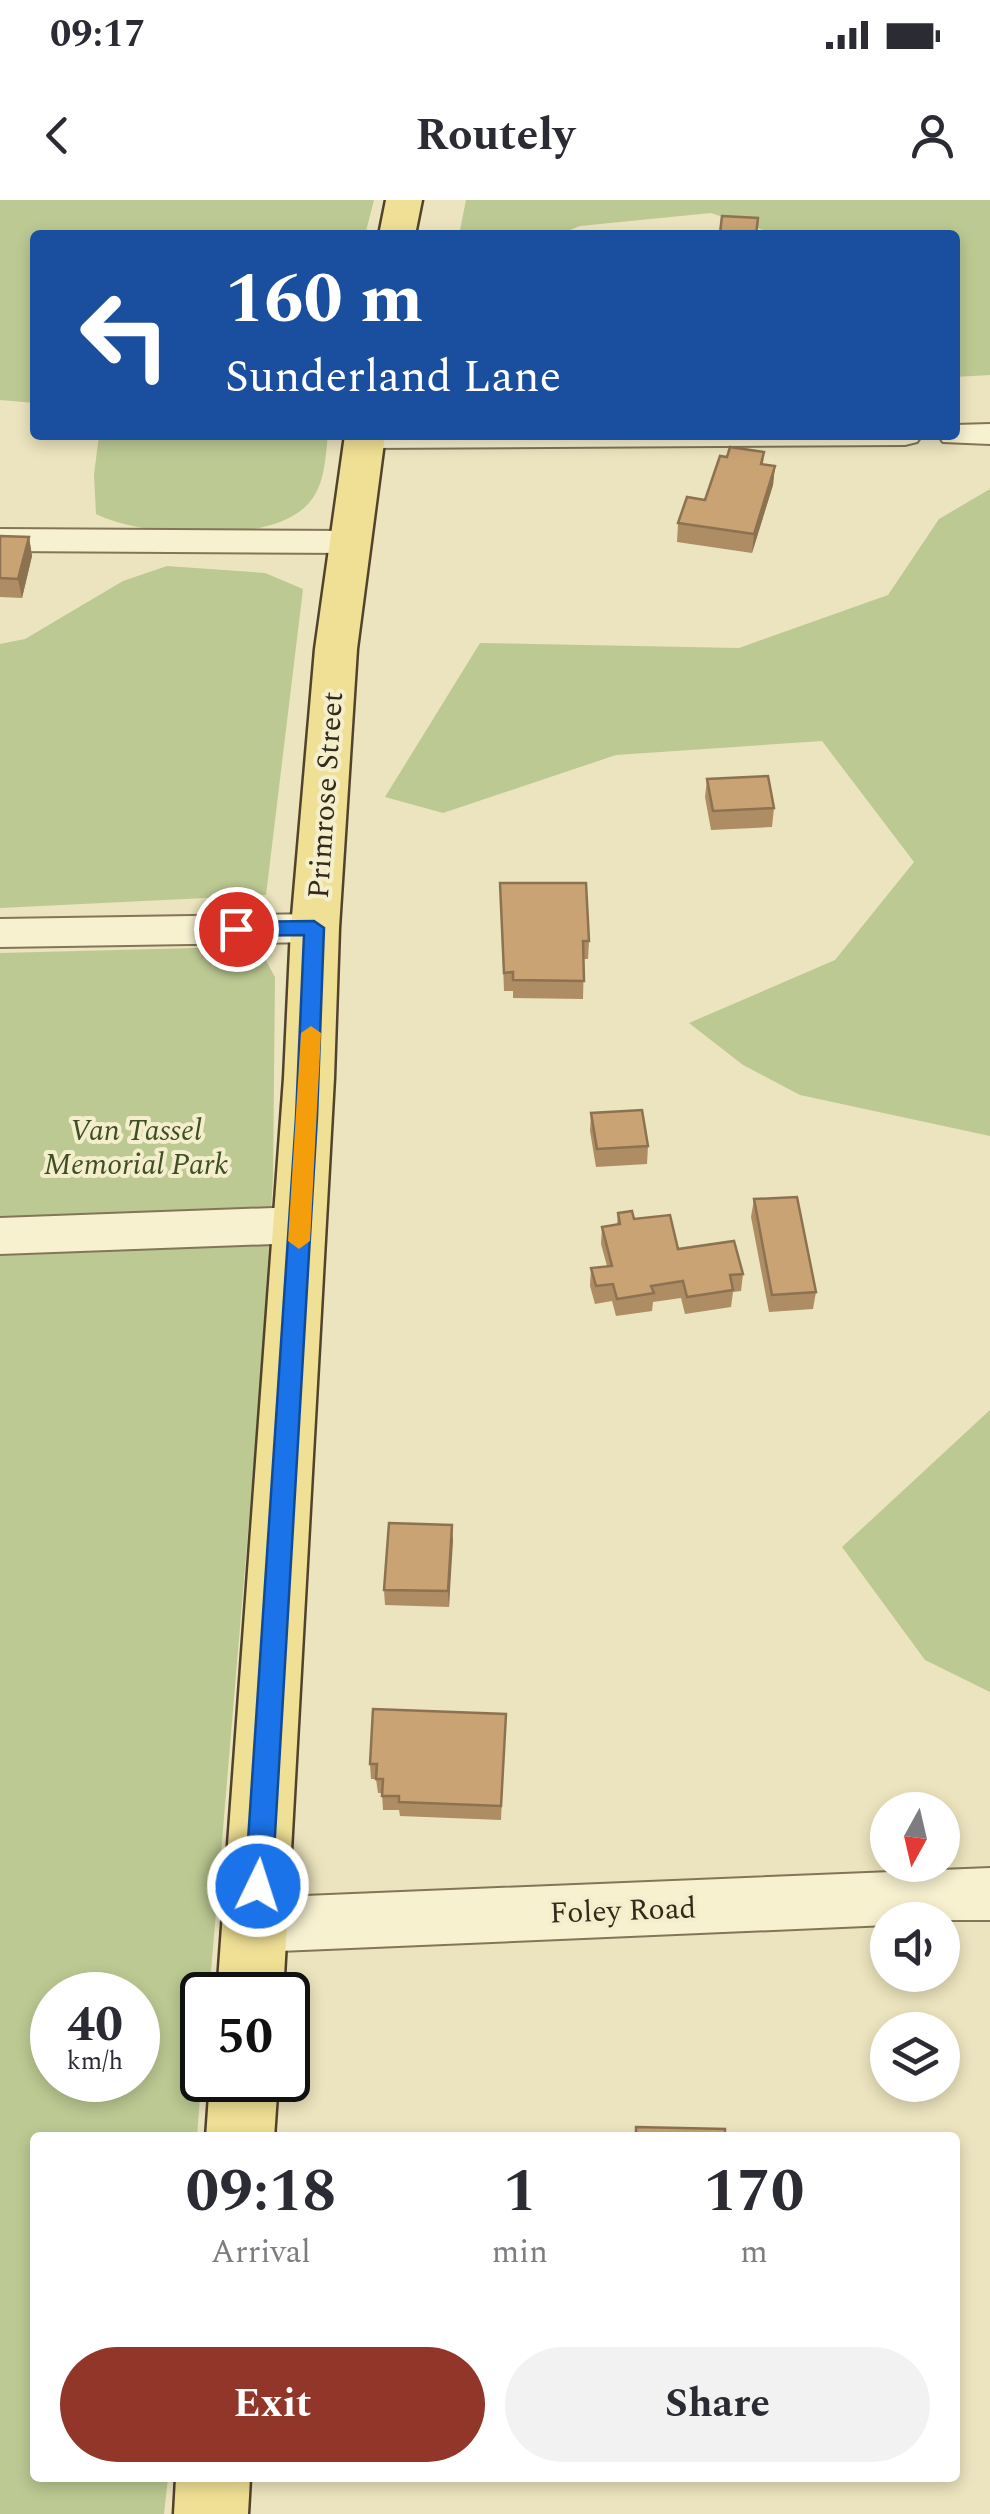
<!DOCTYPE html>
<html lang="en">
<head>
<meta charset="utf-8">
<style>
	body { margin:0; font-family:Spectral,serif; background:#f2f2f3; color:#2b2b33; height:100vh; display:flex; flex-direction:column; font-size:38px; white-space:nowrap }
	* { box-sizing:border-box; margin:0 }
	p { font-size:32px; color:#7c7c81 }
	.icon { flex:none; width:55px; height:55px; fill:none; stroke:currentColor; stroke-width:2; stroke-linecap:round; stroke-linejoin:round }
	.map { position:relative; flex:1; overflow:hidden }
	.details { position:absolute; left:30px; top:1932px; width:930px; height:350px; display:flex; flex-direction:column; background:#fff; border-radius:10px; box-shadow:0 5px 15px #0003 }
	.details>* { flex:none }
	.hud { position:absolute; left:30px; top:30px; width:930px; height:210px; border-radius:10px; box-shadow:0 5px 15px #0003; background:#1a4fa0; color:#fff; overflow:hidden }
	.needle { width:65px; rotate:188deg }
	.controls { position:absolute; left:870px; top:1592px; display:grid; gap:20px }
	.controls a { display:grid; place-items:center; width:90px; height:90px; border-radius:50%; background:#fff; box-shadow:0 5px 15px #0003; font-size:50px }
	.speed { position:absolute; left:30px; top:1772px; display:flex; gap:20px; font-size:50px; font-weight:700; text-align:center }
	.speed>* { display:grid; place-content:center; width:130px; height:130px; border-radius:50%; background:#fff; box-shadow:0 5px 15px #0003; line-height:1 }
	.speed small { font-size:25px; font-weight:400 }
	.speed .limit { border:5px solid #111; border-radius:15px; background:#fff; color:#111 }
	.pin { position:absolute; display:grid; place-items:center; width:85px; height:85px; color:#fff; margin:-42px; border:5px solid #fff; border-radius:50%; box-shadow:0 2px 10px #0007 }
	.me { position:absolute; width:110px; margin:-55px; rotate:4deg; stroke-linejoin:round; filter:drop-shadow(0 0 8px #0008) }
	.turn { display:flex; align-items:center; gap:35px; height:210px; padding:0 30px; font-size:45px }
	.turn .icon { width:130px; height:130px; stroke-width:2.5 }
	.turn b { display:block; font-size:70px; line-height:85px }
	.eta { display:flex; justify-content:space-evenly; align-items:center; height:170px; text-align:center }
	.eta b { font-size:60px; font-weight:700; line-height:70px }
	.button { display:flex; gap:20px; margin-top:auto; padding:20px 30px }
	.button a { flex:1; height:115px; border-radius:60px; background:#913629; color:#fff; font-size:40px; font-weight:700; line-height:115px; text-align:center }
	.button a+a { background:#f2f2f3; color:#2b2b33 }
	.status { display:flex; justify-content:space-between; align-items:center; height:70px; padding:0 50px; background:#fff; direction:ltr }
	.status svg { height:28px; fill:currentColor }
	header { display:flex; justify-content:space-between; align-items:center; height:130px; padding:0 30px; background:#fff; font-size:45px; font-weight:700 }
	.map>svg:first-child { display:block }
	.green { fill:#bcc992; fill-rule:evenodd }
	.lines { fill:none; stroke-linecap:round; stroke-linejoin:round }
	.minor-casing { stroke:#837557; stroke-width:4 }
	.major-casing { stroke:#51422c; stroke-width:5 }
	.minor { fill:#f7f1d0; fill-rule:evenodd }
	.major { fill:#f0e095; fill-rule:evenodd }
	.wall { fill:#ae8c64 }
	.shaded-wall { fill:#8d7251 }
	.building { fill:#caa374; stroke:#8d7251; stroke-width:2.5 }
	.route { fill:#1a73e8; stroke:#114b97; stroke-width:2.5 }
	.slow { fill:#f59e0b }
	.labels { text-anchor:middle; stroke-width:8; stroke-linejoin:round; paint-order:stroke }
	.street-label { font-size:30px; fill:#332a1b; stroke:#f4eecd }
	.park-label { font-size:30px; font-style:italic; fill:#3e4f23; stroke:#f4eecd }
</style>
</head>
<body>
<div class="status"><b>09:17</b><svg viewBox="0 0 49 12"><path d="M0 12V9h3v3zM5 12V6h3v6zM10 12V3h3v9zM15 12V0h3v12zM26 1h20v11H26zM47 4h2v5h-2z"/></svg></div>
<header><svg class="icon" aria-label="back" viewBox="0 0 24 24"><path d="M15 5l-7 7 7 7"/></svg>Routely<svg class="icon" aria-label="person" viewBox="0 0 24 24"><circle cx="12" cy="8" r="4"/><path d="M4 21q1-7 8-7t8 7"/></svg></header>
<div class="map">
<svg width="990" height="2314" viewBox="0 0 990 2314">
	<rect width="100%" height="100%" fill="#ece4be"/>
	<!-- green -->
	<path class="green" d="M0,0H374L365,35H35V203L0,200Z
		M466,0H990V175L955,177V35H779L711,13L580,26L558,35H459Z
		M99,235H328C325,260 325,289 305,307C265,345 143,337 96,314L94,275Z
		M990,289V936L800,895L743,865L689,823L835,760L914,662L822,541L616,555L443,613L385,597L480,443L739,448L888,395L939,319Z
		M167,366L265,373L303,389L266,695L0,708V444L25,439L123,381Z
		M234,747L265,759L275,777L273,977L261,1178L209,1795H202V1869L197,1937L35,1938V2278H168L164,2314H0V753ZM52,1795H138V1880H52Z
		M990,1210V1492L925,1460L842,1347Z"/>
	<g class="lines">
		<!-- minor casing -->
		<g class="minor-casing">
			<path id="minor" d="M990,224V244L943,242L938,235H955V225Z
				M350,235H922L917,242L905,245L365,248L353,245Z
				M0,329L351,331L363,334L369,342L363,350L351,353L0,351Z
				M315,714L330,718L336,728L330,738L315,742L0,747V719Z
				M300,1007L316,1013L323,1025L316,1037L300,1043L0,1054V1018Z
				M990,1668V1720H888V1725L256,1752L236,1744L228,1725L236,1706L256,1698Z"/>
		</g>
		<!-- major casing -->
		<g class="major-casing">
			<path id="major" d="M386,0H422L415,35H379Z
				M345,235H385L357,449L339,728L334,878L283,1795H217L284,878L291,728L315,449Z
				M210,1880H278L274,1938H206Z
				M176,2278H250L248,2314H174Z"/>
		</g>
		<!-- minor -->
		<use href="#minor" class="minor"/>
		<!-- major -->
		<use href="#major" class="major"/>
	</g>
	<!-- wall -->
	<path class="wall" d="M764,252L763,265L775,266L773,285L752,353L677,342L678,323L705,300L727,257Z
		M0,336L29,337L32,356L22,398L0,397Z
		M707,579L774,608L772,627L711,630L705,597Z
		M500,683L589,741L588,759H584L583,799L513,798V791H504Z
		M591,913L648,946L647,964L596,967L590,931Z
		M754,999L816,1092L813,1109L769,1112L751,1017Z
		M618,1013L634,1019L678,1049L743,1074L741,1091L733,1092L731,1107L685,1114L681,1098L653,1102L652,1111L616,1116L612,1101L595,1104L590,1086L591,1068L607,1066L601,1044L602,1027L617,1025Z
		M452,1325L449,1407L385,1405L384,1390Z
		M506,1514L501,1620L400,1616L399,1610H383L382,1593H378L376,1579H371L370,1564Z"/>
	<!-- shaded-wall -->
	<path class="shaded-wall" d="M775,266L773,285L752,353L754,334Z
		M29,337L32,356L22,398L18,379Z
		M452,1325L453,1341L449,1407L448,1391Z"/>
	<!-- building -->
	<path class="building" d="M722,16L758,18L756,35L720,33Z
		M730,247L764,252L761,264L775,266L754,334L678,323L687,297L705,300L720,256L727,257Z
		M0,336L29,337L18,379L0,378Z
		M768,576L774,608L713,611L707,579Z
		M500,683H586L589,741H583L584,781L513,780V772L504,773Z
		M642,910L648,946L597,949L591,913Z
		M797,997L816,1092L772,1095L754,999Z
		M632,1011L634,1019L670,1015L678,1049L734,1041L743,1074L730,1075L733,1090L687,1097L683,1081L651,1086L654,1093L617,1099L613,1084L596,1086L591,1068L612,1066L602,1027L620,1024L618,1013Z
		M389,1323L452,1325L448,1391L384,1390Z
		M373,1509L506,1514L501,1606L399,1602V1596H382L383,1579H376L377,1564H370Z
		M636,1927L725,1929V1938H636Z"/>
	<!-- route -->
	<path class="route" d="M314,721L324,728L317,917L272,1686L268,1695L258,1699L249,1695L245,1686L296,917L304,735L236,736L226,729L236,722Z"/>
	<!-- slow -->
	<path class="slow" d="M311,826L321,833L310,1041L299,1049L288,1041L301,833Z"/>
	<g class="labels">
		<!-- street labels -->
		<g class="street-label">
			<text transform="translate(325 595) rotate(-86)" y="10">Primrose Street</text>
			<text transform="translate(623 1710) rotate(-2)" y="10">Foley Road</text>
		</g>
		<!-- park labels -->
		<g class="park-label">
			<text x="136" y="940">Van Tassel<tspan x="136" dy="34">Memorial Park</tspan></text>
		</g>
	</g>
</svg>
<div class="controls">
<a><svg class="needle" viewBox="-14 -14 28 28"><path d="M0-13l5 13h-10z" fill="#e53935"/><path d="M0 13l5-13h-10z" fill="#7c7c81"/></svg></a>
<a><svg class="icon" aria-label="sound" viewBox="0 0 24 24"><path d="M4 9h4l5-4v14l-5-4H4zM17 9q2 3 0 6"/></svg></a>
<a><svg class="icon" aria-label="layers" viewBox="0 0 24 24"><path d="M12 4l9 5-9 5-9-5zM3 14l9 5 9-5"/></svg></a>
</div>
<div class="speed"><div>40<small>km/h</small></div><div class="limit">50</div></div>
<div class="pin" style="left:236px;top:729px;background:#d93025"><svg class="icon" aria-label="arrive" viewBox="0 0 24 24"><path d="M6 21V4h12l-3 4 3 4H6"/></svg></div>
<svg class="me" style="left:258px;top:1686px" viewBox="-20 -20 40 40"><circle r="17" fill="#1a73e8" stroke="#fff" stroke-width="3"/><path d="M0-11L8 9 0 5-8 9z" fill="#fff"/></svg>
<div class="hud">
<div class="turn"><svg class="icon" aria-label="left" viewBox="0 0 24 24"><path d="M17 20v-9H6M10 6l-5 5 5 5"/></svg><div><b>160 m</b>Sunderland Lane</div></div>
</div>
<section class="details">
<div class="eta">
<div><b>09:18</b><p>Arrival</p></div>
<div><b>1</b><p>min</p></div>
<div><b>170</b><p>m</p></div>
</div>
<div class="button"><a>Exit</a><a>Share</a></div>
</section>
</div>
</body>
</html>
